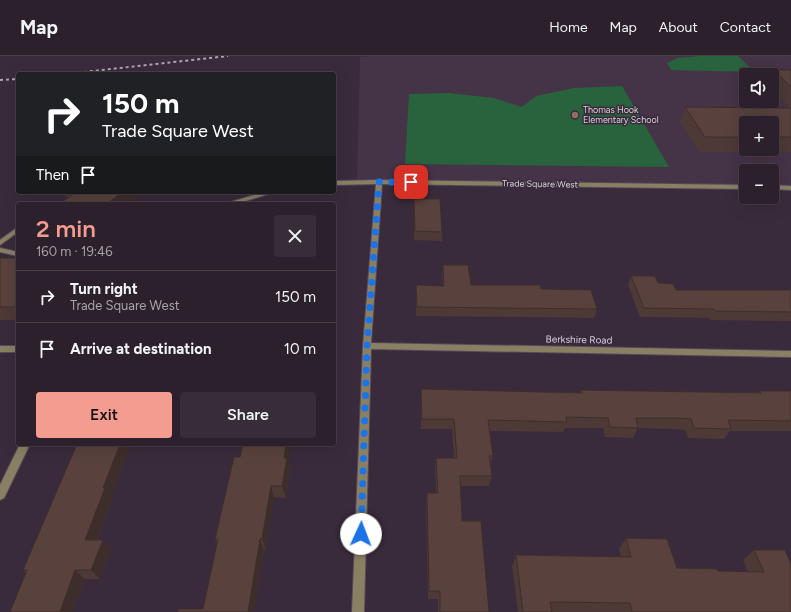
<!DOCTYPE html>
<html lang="en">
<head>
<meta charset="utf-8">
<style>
	body { margin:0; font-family:Figtree,sans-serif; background:#372d38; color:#f1f3f6; height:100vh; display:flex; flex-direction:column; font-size:15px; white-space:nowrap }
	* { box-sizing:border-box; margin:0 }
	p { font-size:13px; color:#a6a3a9 }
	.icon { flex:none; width:22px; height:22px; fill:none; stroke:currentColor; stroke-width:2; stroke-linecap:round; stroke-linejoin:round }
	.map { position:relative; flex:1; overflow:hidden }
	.sheet { position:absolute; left:16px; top:146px; width:320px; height:244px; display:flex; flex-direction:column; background:#2b202c; border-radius:4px; box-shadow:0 4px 16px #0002,0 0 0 1px #473e48 }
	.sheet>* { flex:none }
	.guide { position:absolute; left:16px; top:16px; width:320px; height:122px; border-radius:4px; box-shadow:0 4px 16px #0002,0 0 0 1px #473e48; background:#202124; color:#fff; overflow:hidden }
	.fabs { position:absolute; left:739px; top:12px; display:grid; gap:8px }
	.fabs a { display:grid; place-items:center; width:40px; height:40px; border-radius:4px; background:#2b202c; box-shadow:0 4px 16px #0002,0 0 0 1px #473e48; font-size:20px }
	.pin { position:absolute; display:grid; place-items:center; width:34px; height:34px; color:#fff; margin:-17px; border-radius:8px; box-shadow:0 2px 6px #0006 }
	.me { position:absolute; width:44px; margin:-22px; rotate:2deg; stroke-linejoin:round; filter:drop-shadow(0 0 3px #0008) }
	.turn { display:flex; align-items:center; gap:14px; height:84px; padding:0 20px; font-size:18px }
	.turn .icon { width:52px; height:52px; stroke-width:2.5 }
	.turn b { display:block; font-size:28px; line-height:34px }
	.then { display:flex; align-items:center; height:38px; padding:0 20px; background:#0003; gap:8px; font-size:15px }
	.round { display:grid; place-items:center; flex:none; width:42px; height:42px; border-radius:4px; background:#372d38 }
	.head { display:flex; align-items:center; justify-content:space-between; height:68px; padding:0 20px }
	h1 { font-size:24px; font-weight:600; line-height:30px; color:#f59c90 }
	.button { display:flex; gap:8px; margin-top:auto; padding:8px 20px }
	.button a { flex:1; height:46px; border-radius:4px; background:#f59c90; color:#111; font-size:16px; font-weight:600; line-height:46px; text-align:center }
	.button a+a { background:#372d38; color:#f1f3f6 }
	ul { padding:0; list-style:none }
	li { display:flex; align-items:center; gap:12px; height:52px; padding:0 20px; border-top:1px solid #473e48 }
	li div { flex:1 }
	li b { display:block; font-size:15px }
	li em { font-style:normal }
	header { display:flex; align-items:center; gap:24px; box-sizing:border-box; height:56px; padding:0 20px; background:#2b202c; border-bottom:1px solid #473e48 }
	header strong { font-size:19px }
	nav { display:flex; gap:22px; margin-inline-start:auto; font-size:14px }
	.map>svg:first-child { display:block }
	.built { fill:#453348; fill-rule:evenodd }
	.green { fill:#28633e }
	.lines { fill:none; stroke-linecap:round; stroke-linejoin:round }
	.service-casing { stroke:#564958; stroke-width:2 }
	.minor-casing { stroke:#564958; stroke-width:2 }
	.service { fill:#898064; fill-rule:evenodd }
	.minor { fill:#898064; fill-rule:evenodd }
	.rail { stroke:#aea4b0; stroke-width:2; stroke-dasharray:3 3; stroke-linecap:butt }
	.wall { fill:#4d3935; fill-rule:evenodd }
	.shaded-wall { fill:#3e2e2b }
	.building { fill:#59423e; stroke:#3e2e2b }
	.route { stroke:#1a73e8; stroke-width:7; stroke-dasharray:0 12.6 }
	.education-dot { fill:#8d6e63; stroke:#392b3b; stroke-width:1.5 }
	.labels { text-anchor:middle; stroke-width:3; stroke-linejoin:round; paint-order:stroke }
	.far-poi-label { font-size:9px; fill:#d9d1db; stroke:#392b3b; text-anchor:start }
	.far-street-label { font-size:9px; fill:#d9d1db; stroke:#392b3b }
	.street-label { font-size:10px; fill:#d9d1db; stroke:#392b3b }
</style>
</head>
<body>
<header>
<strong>Map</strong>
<nav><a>Home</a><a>Map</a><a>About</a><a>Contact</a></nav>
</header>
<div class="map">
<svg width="791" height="556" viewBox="0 0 791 556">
	<rect width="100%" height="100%" fill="#392b3b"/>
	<!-- built -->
	<path class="built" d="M373,0H791V132L772,131V115H746V131L357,126L360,1ZM746,19H772V45H746ZM746,67H772V93H746Z"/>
	<!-- green -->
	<path class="green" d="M700,0H738L755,16L671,14L667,7L678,2Z
		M622,30L669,111L405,108L409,38L449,37L494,42L522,51L536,40L574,32Z"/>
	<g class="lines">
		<!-- service casing -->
		<g class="service-casing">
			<path id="service" d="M18,171V176L0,189V184Z
				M0,192L18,196V200L0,196Z
				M0,290H18V296H0Z"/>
		</g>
		<!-- minor casing -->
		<g class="minor-casing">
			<path id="minor" d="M379,124L746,129V133L382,128L371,287L791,295V301L371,293L364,556H352L363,290L376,128L334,129V125Z
				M772,129L791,130V134L772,133Z
				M265,136H275L236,148H226L227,147Z
				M20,388H30L4,442L0,444V429Z"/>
		</g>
		<!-- service -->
		<use href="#service" class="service"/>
		<!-- minor -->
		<use href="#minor" class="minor"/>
		<!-- rail -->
		<path class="rail" d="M66,18L228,0
			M0,24L18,23"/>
	</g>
	<!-- wall -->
	<path class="wall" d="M774,14H791V96H699L680,66L685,51L790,52L772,33V19ZM746,67H772V93H746Z
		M61,136H150L128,146L126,148H59L68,142Z
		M414,151L442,176V185L414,184Z
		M0,202H18V264H0Z
		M443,209L471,229L541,233L597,253L594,262L416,260V229L443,230L442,218Z
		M631,220L658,227L676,234H791V265L710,264L709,262L640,261L628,229Z
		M421,333L579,337L581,334L757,337L759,335H791V375H730L724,383L688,382L685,374L671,373L638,372L633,382L605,381L603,372H565L563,376L490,375L493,400L490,409L492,420L489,430H460L462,465L489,556H438V543H428L426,446L427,437H436L435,412L436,402H454L452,373H421Z
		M77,388H131L111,441L112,442L98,484L111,494L100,523H85L73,556H10L26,517L23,514Z
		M243,388H291L288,405L290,414L286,442L274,441L266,494H264L254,556H177L203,553L217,488L215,483L240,401Z
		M626,482L677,512L718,515L748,516L743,504L754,494L791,556H518L512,510L516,499L621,501L619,493Z"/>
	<!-- shaded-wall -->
	<path class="shaded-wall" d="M122,136H150L128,146L126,148H107Z
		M120,388H131L111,441L112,442L94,494L85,484L103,432Z
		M286,388H291L288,405L290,414L286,442L282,430L284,402Z
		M271,430L274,441L266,494L262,483Z
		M260,483L264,494L254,556H248Z
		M103,484L111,494L100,523L91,514Z
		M75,514L85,523L73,556H60Z"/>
	<!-- building -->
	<path class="building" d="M774,14H791V31Z
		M685,51L791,52V81H772V67H746V81H705Z
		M69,136H122L107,148H59L72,139Z
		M414,143H440L442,176L415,175Z
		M0,202H18V251H0Z
		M443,209H468L471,229H540L541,233L591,234L597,253L417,251L416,229L444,230Z
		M631,220H655L658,227L673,228L676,234H791V256L715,255L714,253L644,252Z
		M421,333L582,337L581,334L761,337L759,335H791V365L728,364L731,373L694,372L691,363L677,362H636L638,372L610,371L608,362L566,361L567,366L488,364L493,400H489L492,420H460L462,465H481L489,556H440V535H429L427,437H438L436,402H457L454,363H422Z
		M77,388H120L103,432H105L85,484H103L91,514H75L60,556H10L27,514H23Z
		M243,388H286L284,402H287L282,430H271L262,483H260L248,556H177L178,553H203L218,483H215L234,401H240Z
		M626,482L667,483L677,512L717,513L718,515L764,516L754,494H785L791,508V556H632L630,547L550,546L552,556H523L516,499L631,501Z"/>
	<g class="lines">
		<!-- route -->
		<path class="route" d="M361,478L367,290L379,126H411"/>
	</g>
	<!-- markers -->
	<circle class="education-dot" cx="575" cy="59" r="4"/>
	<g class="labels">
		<!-- far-poi labels -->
		<g class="far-poi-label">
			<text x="583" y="57">Thomas Hook<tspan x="583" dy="10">Elementary School</tspan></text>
		</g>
		<!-- far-street labels -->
		<g class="far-street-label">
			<text transform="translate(540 128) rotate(1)" y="3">Trade Square West</text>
		</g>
		<!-- street labels -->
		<g class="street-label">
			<text transform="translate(579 283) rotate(1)" y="4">Berkshire Road</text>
		</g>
	</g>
</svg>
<div class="fabs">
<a><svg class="icon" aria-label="sound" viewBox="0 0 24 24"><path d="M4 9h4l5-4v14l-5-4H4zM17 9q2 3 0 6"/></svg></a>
<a>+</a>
<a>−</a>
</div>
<div class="pin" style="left:411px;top:126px;background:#d93025"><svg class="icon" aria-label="arrive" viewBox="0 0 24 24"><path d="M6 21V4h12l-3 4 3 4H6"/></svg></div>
<svg class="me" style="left:361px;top:478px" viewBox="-20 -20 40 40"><circle r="19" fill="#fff"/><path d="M0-13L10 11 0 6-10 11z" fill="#1a73e8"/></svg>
<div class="guide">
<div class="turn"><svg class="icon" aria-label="right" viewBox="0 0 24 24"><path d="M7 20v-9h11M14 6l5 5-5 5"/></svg><div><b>150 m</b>Trade Square West</div></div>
<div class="then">Then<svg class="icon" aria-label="arrive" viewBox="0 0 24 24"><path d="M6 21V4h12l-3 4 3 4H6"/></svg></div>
</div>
<section class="sheet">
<div class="head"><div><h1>2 min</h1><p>160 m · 19:46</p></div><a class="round"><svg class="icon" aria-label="close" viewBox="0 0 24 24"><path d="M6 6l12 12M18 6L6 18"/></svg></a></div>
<ul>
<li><svg class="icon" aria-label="right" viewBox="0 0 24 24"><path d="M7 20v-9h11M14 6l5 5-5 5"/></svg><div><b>Turn right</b><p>Trade Square West</p></div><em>150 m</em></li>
<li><svg class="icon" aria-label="arrive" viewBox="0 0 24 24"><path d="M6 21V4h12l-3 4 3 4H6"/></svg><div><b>Arrive at destination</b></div><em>10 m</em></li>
</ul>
<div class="button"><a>Exit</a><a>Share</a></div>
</section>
</div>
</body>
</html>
